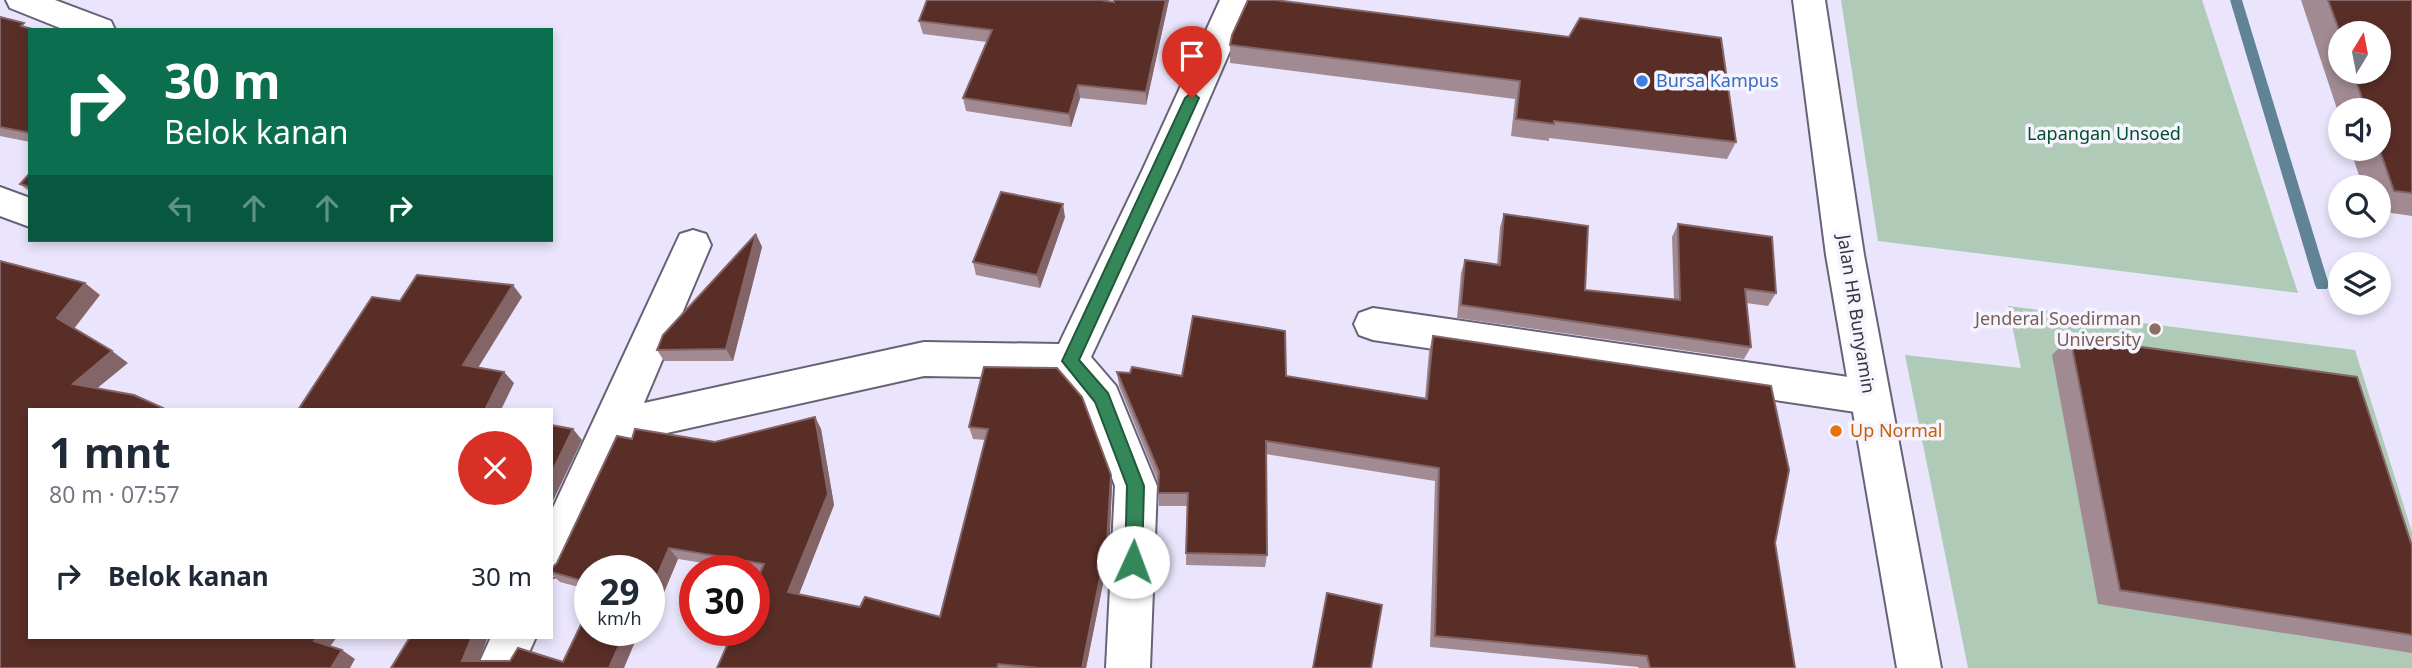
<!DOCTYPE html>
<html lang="id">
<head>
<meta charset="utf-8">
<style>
	body { margin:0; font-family:"Noto Sans",sans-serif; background:#f6f6f7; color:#1f2937; height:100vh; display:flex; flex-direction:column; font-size:26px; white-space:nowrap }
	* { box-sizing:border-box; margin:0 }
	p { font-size:23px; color:#747a83 }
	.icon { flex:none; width:38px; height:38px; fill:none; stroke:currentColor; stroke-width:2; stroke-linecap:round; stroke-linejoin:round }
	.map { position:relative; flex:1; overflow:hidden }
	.sheet { position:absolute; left:28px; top:408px; width:525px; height:231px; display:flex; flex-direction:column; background:#fff; border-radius:0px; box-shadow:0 4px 10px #0003 }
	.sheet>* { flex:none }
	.top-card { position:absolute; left:28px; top:28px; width:525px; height:214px; border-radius:0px; box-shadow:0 4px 10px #0003; background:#0b6e4f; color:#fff; overflow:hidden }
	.needle { width:46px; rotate:10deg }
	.buttons { position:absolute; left:2328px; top:21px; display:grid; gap:14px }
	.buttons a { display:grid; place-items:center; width:63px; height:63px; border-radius:50%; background:#fff; box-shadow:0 4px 10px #0003; font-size:35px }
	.speed { position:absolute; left:574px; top:555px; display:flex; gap:14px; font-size:35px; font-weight:700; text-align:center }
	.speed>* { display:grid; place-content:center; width:91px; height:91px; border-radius:50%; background:#fff; box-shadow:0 4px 10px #0003; line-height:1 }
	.speed small { font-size:18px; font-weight:400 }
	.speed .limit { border:10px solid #d22; background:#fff; color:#111 }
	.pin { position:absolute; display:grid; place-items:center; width:60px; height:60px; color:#fff; margin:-72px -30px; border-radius:50% 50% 50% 0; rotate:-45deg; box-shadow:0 0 7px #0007 }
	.pin .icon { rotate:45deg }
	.me { position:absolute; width:77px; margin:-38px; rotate:2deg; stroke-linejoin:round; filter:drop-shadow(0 0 5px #0008) }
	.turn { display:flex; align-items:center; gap:24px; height:147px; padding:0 21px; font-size:32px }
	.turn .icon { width:91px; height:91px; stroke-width:2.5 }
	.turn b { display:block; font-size:49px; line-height:60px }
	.lanes { display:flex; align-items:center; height:66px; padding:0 21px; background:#0003; justify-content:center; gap:35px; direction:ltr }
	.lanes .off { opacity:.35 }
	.round { display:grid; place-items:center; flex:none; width:74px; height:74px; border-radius:37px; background:#f6f6f7 }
	.summary { display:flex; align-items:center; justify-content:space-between; height:119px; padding:0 21px }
	h1 { font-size:42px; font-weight:700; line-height:52px }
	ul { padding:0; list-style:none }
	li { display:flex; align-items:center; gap:21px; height:98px; padding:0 21px }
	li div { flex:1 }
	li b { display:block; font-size:26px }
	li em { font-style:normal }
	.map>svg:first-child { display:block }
	.green { fill:#afcbb7 }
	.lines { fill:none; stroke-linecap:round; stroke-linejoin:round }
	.stream { fill:#608496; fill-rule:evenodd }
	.minor-casing { stroke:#686276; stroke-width:4 }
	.secondary-casing { stroke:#686276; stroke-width:4 }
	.minor { fill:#fff; fill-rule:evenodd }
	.secondary { fill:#fff; fill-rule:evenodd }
	.wall { fill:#a28a92; fill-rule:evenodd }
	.shaded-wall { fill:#846567 }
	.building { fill:#592e27; stroke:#846567; stroke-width:2 }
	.route { fill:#348759; stroke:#22583a; stroke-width:2 }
	.shop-dot { fill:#3f7fe0; stroke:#f6f4fe; stroke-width:2.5 }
	.education-dot { fill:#8d6e63; stroke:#f6f4fe; stroke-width:2.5 }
	.food-dot { fill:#e8710a; stroke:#f6f4fe; stroke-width:2.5 }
	.labels { text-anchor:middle; stroke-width:7; stroke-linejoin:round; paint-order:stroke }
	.shop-label { font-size:18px; fill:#366cbe; stroke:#f6f4fe; text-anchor:start }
	.park-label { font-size:18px; fill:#00502a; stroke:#f6f4fe }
	.street-label { font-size:18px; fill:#37343d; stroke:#f6f4fe }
	.education-label { font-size:18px; fill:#785e54; stroke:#f6f4fe; text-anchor:end }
	.food-label { font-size:18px; fill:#c56008; stroke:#f6f4fe; text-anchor:start }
</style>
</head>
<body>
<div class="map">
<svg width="2412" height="668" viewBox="0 0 2412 668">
	<rect width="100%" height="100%" fill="#eae5fc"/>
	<!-- green -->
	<path class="green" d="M1841,0H2202L2298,293L1878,241Z
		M2008,306L2355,350L2412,532V668H1968L1905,355L2021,368Z"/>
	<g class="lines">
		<!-- stream -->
		<path class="stream" d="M2230,0H2242L2329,285L2327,289H2317L2315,285Z"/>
		<!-- minor casing -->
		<g class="minor-casing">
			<path id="minor" d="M6,0H55L111,21L115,30H65L10,8Z
				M1220,0H1252L1178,171L1091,357L1116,386L1157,486L1150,668H1106L1115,486L1086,408L1060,378L924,376L626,442L566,572L551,578V512L680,234L693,230L706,234L711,245L644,403L924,342L1059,344L1142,171Z
				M0,187L30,198V227L0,216Z
				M1373,308L1869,380L1883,385L1889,397L1883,409L1869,414L1373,340L1359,335L1354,324L1359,313Z
				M491,637H536L522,668H477Z"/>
		</g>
		<!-- secondary casing -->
		<g class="secondary-casing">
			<path id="secondary" d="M1793,0H1825L1864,255L1941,668H1897L1826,255Z"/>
		</g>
		<!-- minor -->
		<use href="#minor" class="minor"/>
		<!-- secondary -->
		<use href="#secondary" class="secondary"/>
	</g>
	<!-- wall -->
	<path class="wall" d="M1114,0H1169L1146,105L1080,98L1071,127L966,111L963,98L987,42L923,34L919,21L1114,2Z
		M1248,0L1736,142L1727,159L1549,138V141L1511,136L1515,99L1230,63V45Z
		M2301,0H2412V216L2378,211V187H2363L2350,149H2378V110H2340V118ZM2340,33L2378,72H2340Z
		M0,17L30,30V142L0,136Z
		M30,173V192L20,184Z
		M1504,214L1585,290L1674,299L1672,237L1678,224L1776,293L1768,306L1746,303L1751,347L1744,359L1457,318L1461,273L1465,260L1497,265L1500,227Z
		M1065,217L1040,288L976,275L973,262Z
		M756,234L762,247L733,361H664L657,350Z
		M1433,336L1775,543L1795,668H1639L1638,667L1430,647L1435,481L1266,454L1267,555L1265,567L1186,565L1187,506H1159L1158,482L1119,386L1117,372L1182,376H1286L1425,398L1429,351Z
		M2070,337L2412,546V653L2098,604L2052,355Z
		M984,367L1112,486L1109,554L1086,668H717L760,573L754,572V570H748L678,559L657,609L650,607L649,610V570H590V590L560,582L551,574V569L557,563L632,439L715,442L815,417L821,429L834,505L799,594L860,607L940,617L985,440L973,439L969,427Z"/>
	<!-- shaded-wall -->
	<path class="shaded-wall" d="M1166,0H1169L1146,105V92Z
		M1078,85L1080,98L1071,127L1069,114Z
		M1063,204L1065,217L1040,288L1037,275Z
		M756,234L762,247L733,361L726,349Z
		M85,283L100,295L73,330L57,318Z
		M513,285L522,297L473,376L463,365Z
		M112,351L128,363L89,395L73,384Z
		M504,372L514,383L501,410H485Z
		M815,417L821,429L834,505L796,602L788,592Z
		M573,429L582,440L551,505V474Z
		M1111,475L1112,486L1109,554L1086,668H1082Z
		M669,548L678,559L657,609L649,601V595Z
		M626,630H640L624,668H609Z
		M317,637H337L328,649L314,641Z
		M472,637H488L476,668L462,661Z
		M342,650L355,659L350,668H331Z"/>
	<!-- building -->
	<path class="building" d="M927,0H1100L1114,2V0H1166L1146,92L1078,85L1069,114L963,98L992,30L919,21Z
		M1248,0H1275L1569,37L1580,18L1721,38L1736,142L1554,121V124L1516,119L1520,81L1230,45L1232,35Z
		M2328,0H2412V193L2394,191L2378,145V110H2366L2353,72H2378V33H2340Z
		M0,17L24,23L21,26L36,30H30V133L0,127Z
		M30,173V187L20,184Z
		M1001,192L1063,204L1037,275L973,262Z
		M1504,214L1588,226L1585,290L1680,300L1678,224L1772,237L1776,293L1745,289L1751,347L1461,305L1465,260L1500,265Z
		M756,234L726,349L657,350L663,335Z
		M0,261L85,283L57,318L112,351L73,384L134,395L163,408L162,410H30V637H317L314,641L342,650L331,668H0Z
		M417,275L513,285L463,365L504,372L485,410H298L372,297L400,301Z
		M1193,316L1285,331L1286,376L1427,399L1433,336L1771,386L1789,470L1775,543L1795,668H1650L1647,656L1435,636L1439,468L1266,441L1267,555L1186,553L1188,493H1158L1159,472L1117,372L1130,373L1132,367L1182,376Z
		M2070,337L2357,377L2412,546V635L2120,590Z
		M984,367L1057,368L1082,397L1111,475L1107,543L1082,668H1040L998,664L997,668H717L734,630H754V586L764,564L669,548L649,595V570H590V583L551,572V569L557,563L617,436L632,439L635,429L715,442L815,417L828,494L788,592L860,607L865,597L940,617L988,429L969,427Z
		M551,425L573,429L551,474Z
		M1327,593L1382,605L1371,668H1313Z
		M590,606V630H626L609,668H391L410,637H472L462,661H510L518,648L563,662Z"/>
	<!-- route -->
	<path class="route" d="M1192,92L1199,98L1079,360L1108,393L1144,486L1142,562L1140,568L1133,571L1127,568L1125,562L1127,486L1095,402L1062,361L1185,98Z"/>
	<!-- markers -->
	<circle class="shop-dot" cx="1642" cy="81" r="7"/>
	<circle class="education-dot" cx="2155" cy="329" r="7"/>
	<circle class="food-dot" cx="1836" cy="431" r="7"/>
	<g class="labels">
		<!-- shop labels -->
		<g class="shop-label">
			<text x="1656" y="87">Bursa Kampus</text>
		</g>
		<!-- park labels -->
		<g class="park-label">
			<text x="2104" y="140">Lapangan Unsoed</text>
		</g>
		<!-- street labels -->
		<g class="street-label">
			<text transform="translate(1856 314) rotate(81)" y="6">Jalan HR Bunyamin</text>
		</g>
		<!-- education labels -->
		<g class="education-label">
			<text x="2141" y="325">Jenderal Soedirman<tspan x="2141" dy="21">University</tspan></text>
		</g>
		<!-- food labels -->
		<g class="food-label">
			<text x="1850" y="437">Up Normal</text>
		</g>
	</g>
</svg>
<div class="buttons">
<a><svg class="needle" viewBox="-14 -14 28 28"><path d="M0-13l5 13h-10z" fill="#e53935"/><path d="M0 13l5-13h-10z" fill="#747a83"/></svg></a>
<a><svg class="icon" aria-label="sound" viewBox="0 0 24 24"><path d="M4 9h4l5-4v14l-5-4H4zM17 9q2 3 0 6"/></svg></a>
<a><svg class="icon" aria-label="search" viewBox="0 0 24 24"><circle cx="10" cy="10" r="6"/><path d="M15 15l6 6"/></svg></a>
<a><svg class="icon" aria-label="layers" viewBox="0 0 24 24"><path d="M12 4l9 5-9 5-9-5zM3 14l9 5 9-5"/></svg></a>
</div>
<div class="speed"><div>29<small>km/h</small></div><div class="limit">30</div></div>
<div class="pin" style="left:1192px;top:98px;background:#d93025"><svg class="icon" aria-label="arrive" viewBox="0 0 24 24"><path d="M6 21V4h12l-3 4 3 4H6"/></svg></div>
<svg class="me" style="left:1133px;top:562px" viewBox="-20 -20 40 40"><circle r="19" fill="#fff"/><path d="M0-13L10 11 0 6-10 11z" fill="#348759"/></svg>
<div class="top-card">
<div class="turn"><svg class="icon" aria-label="right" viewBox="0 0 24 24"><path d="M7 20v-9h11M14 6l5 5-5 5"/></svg><div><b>30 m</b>Belok kanan</div></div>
<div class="lanes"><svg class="icon off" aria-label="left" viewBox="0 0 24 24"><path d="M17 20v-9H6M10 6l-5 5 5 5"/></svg><svg class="icon off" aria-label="ahead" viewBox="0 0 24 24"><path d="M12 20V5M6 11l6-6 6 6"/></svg><svg class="icon off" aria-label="ahead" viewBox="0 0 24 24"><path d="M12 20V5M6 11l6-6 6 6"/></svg><svg class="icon" aria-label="right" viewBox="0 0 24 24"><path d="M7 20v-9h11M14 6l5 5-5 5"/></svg></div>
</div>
<section class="sheet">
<div class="summary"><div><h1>1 mnt</h1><p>80 m · 07:57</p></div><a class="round" style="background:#d93025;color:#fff"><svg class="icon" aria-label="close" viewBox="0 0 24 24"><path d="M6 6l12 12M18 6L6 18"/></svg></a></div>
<ul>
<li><svg class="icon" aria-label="right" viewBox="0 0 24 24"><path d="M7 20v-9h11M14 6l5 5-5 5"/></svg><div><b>Belok kanan</b></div><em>30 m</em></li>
</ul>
</section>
</div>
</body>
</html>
